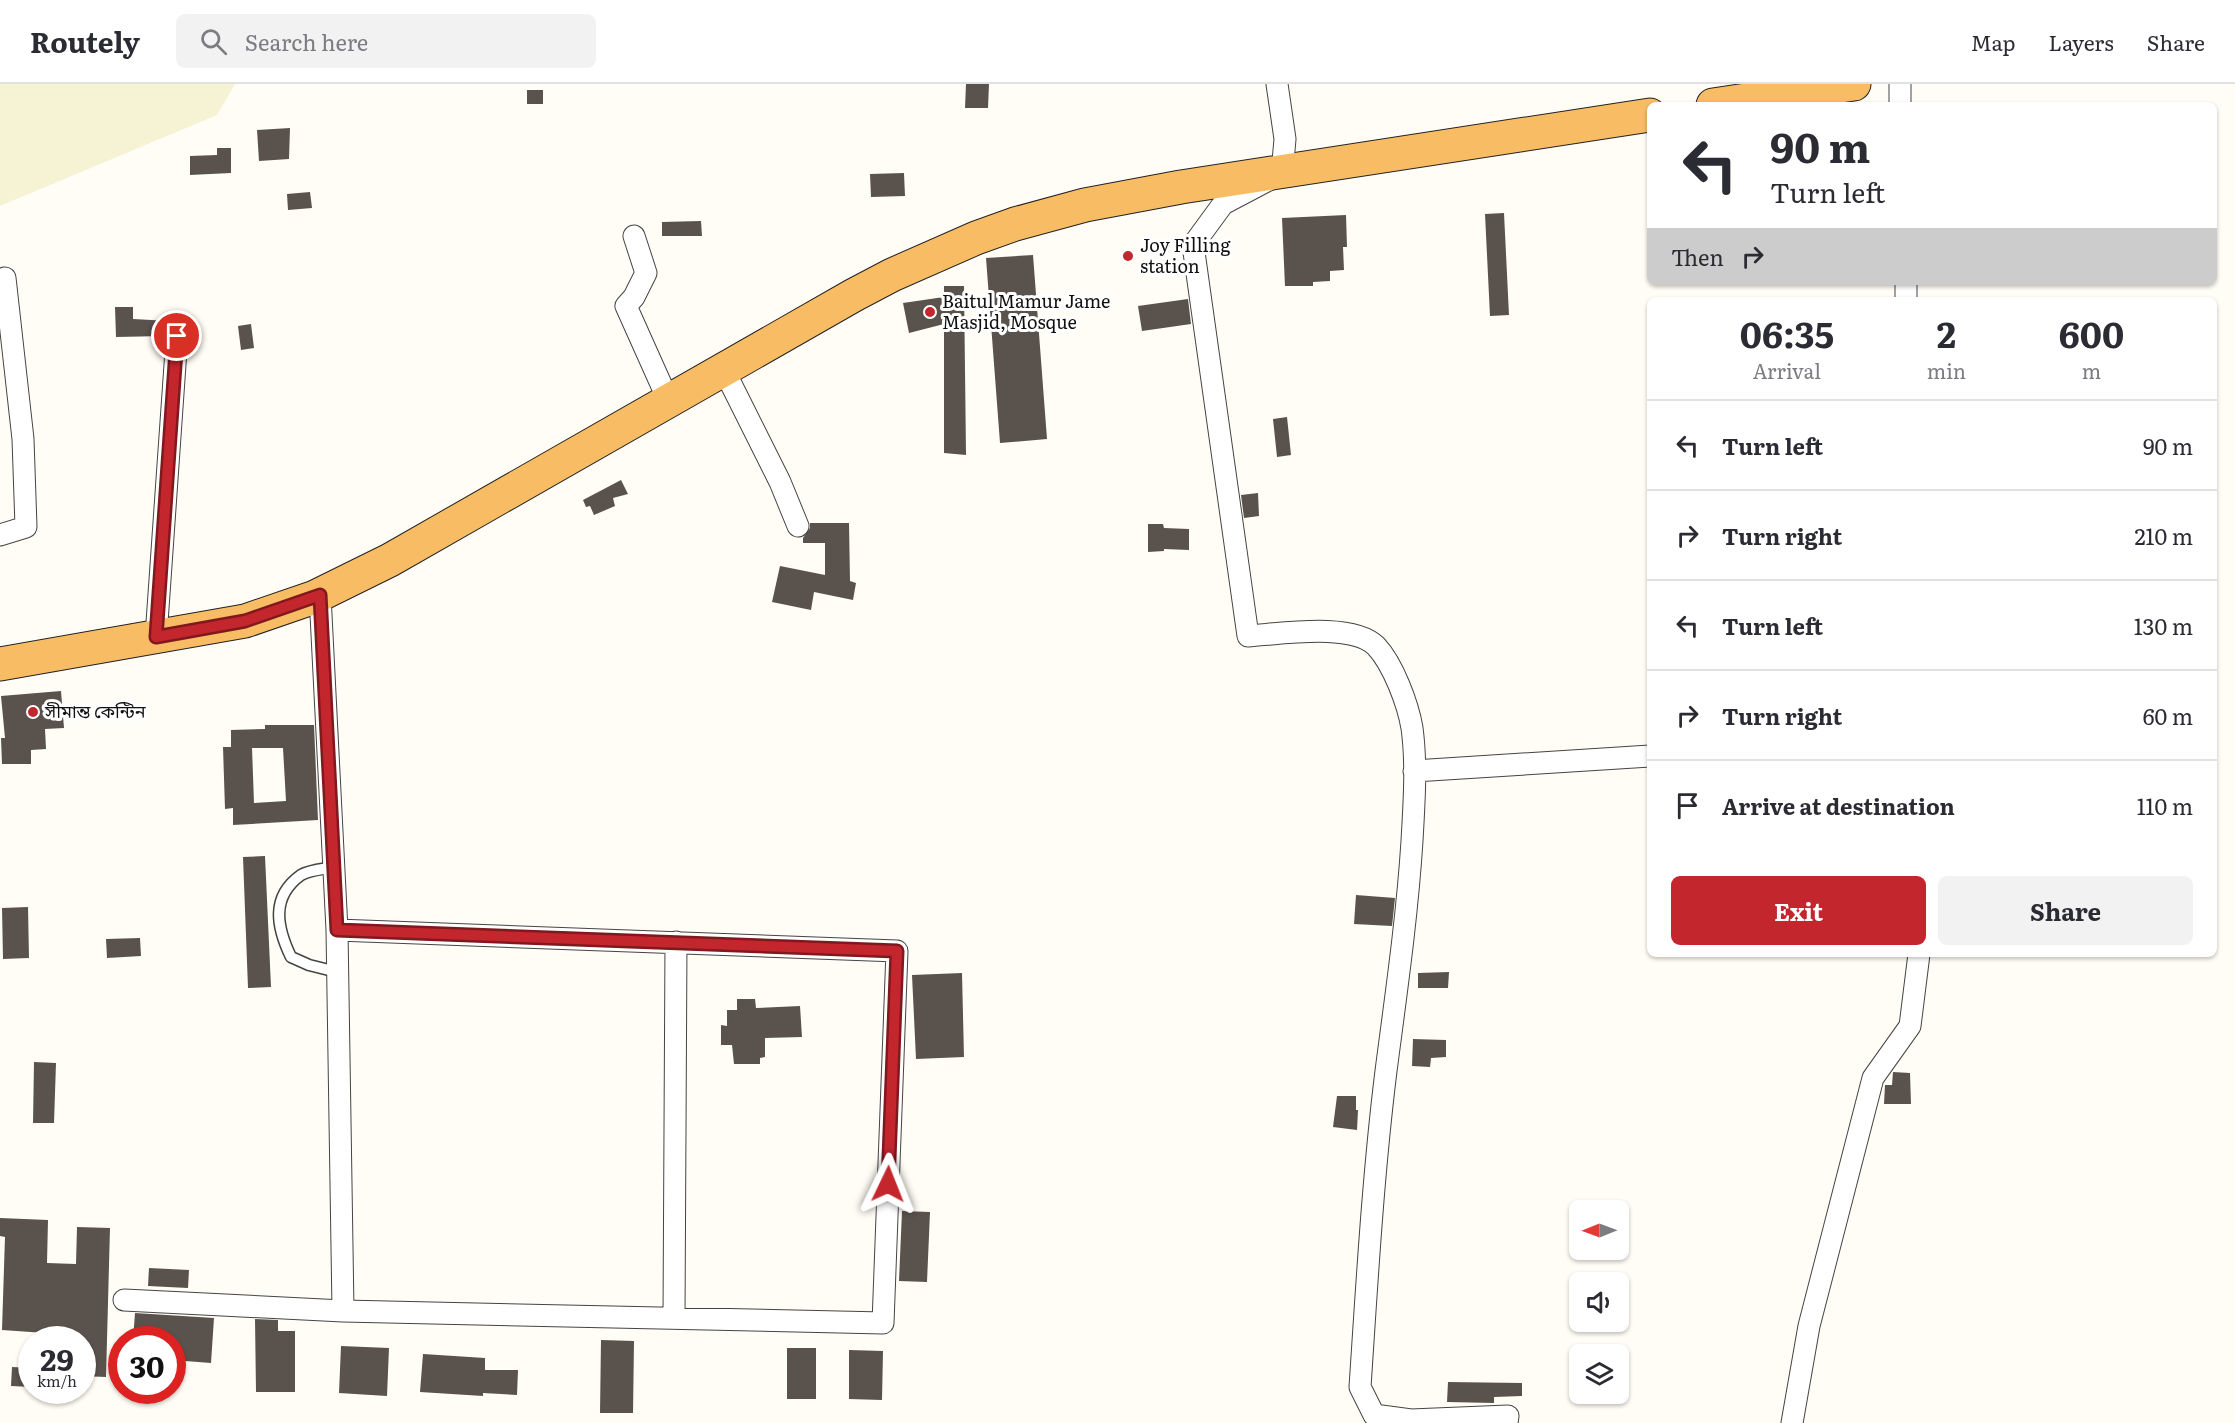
<!DOCTYPE html>
<html lang="en">
<head>
<meta charset="utf-8">
<style>
	body { margin:0; font-family:Literata,"Noto Sans Bengali",serif; background:#f2f2f3; color:#2b2b33; height:100vh; display:flex; flex-direction:column; font-size:22px; white-space:nowrap }
	* { box-sizing:border-box; margin:0 }
	p { font-size:20px; color:#7c7c81 }
	.icon { flex:none; width:33px; height:33px; fill:none; stroke:currentColor; stroke-width:2; stroke-linecap:round; stroke-linejoin:round }
	.map { position:relative; flex:1; overflow:hidden }
	.drawer { position:absolute; left:1647px; top:213px; width:570px; height:660px; display:flex; flex-direction:column; background:#fff; border-radius:9px; box-shadow:0 2px 4px #0004 }
	.drawer>* { flex:none }
	.hud { position:absolute; left:1647px; top:18px; width:570px; height:183px; border-radius:9px; box-shadow:0 2px 4px #0004; background:#fff; color:#2b2b33; overflow:hidden }
	.needle { width:39px; rotate:269deg }
	.buttons { position:absolute; left:1569px; top:1116px; display:grid; gap:12px }
	.buttons a { display:grid; place-items:center; width:60px; height:60px; border-radius:9px; background:#fff; box-shadow:0 2px 4px #0004; font-size:30px }
	.speed { position:absolute; left:18px; top:1242px; display:flex; gap:12px; font-size:30px; font-weight:700; text-align:center }
	.speed>* { display:grid; place-content:center; width:78px; height:78px; border-radius:50%; background:#fff; box-shadow:0 2px 4px #0004; line-height:1 }
	.speed small { font-size:15px; font-weight:400 }
	.speed .limit { border:9px solid #d22; background:#fff; color:#111 }
	.pin { position:absolute; display:grid; place-items:center; width:51px; height:51px; color:#fff; margin:-26px; border:3px solid #fff; border-radius:50%; box-shadow:0 2px 6px #0007 }
	.me { position:absolute; width:66px; margin:-33px; rotate:2deg; stroke-linejoin:round; filter:drop-shadow(0 0 4px #0008) }
	.turn { display:flex; align-items:center; gap:21px; height:126px; padding:0 24px; font-size:27px }
	.turn .icon { width:78px; height:78px; stroke-width:2.5 }
	.turn b { display:block; font-size:42px; line-height:51px }
	.then { display:flex; align-items:center; height:57px; padding:0 24px; background:#0003; gap:12px; font-size:22px }
	.eta { display:flex; justify-content:space-evenly; align-items:center; height:102px; text-align:center }
	.eta b { font-size:36px; font-weight:700; line-height:42px }
	.primary-button { display:flex; gap:12px; margin-top:auto; padding:12px 24px }
	.primary-button a { flex:1; height:69px; border-radius:9px; background:#c4262e; color:#fff; font-size:24px; font-weight:700; line-height:69px; text-align:center }
	.primary-button a+a { background:#f2f2f3; color:#2b2b33 }
	ul { padding:0; list-style:none }
	li { display:flex; align-items:center; gap:18px; height:90px; padding:0 24px; border-top:2px solid #e1e1e2 }
	li div { flex:1 }
	li b { display:block; font-size:22px }
	li em { font-style:normal }
	header { display:flex; align-items:center; gap:36px; box-sizing:border-box; height:84px; padding:0 30px; background:#fff; border-bottom:2px solid #e1e1e2 }
	header strong { font-size:28px }
	nav { display:flex; gap:33px; margin-inline-start:auto; font-size:21px }
	.search { width:420px; height:54px; background:#f2f2f3; display:flex; align-items:center; gap:15px; box-sizing:border-box; padding:0 21px; border-radius:9px; color:#7c7c81; font-size:22px }
	.map>svg:first-child { display:block }
	.farmland { fill:#f6f3d4 }
	.building { fill:#5a524d; fill-rule:evenodd }
	.lines { fill:none; stroke-linecap:round; stroke-linejoin:round }
	.service-casing { stroke:#444; stroke-width:13 }
	.minor-casing { stroke:#444; stroke-width:23 }
	.trunk-casing { stroke:#222; stroke-width:35 }
	.service { stroke:#fff; stroke-width:10 }
	.minor { stroke:#fff; stroke-width:21 }
	.trunk { stroke:#f7bc64; stroke-width:33 }
	.route-casing { stroke:#7f191e; stroke-width:15 }
	.route { stroke:#c4262e; stroke-width:10 }
	.poi-dot { fill:#c4262e; stroke:#fff; stroke-width:2 }
	.labels { text-anchor:middle; stroke-width:6; stroke-linejoin:round; paint-order:stroke }
	.poi-label { font-size:18px; fill:#111; stroke:#fff; text-anchor:start }
</style>
</head>
<body>
<header>
<strong>Routely</strong>
<div class="search"><svg class="icon" aria-label="search" viewBox="0 0 24 24"><circle cx="10" cy="10" r="6"/><path d="M15 15l6 6"/></svg>Search here</div>
<nav><a>Map</a><a>Layers</a><a>Share</a></nav>
</header>
<div class="map">
<svg width="2235" height="1339" viewBox="0 0 2235 1339">
	<rect width="100%" height="100%" fill="#fffdf5"/>
	<!-- farmland -->
	<path class="farmland" d="M0,0H235L217,31L0,122Z"/>
	<!-- building -->
	<path class="building" d="M966,0H989L988,24H965Z
		M527,6H543V20H527Z
		M290,44L289,75L259,77L257,46Z
		M217,64H231V89L190,91V72L217,71Z
		M904,89L905,112L871,113L870,90Z
		M310,108L312,124L288,126L287,110Z
		M1504,129L1509,231L1490,232L1485,130Z
		M1346,131L1347,163H1343L1344,186L1330,187V197L1313,198V202H1285L1282,134Z
		M701,137L702,152H662V138Z
		M1033,171L1047,355L1000,359L986,174Z
		M944,202H964L966,371L944,369V240L909,249L903,219L944,213Z
		M1188,215L1191,240L1142,247L1138,222Z
		M115,223H133V235L170,237L169,242L164,252L116,253Z
		M251,240L254,264L241,266L238,242Z
		M1287,333L1291,371L1277,373L1273,335Z
		M621,396L628,410L613,414L615,422L594,431L590,422L586,423L583,416Z
		M1258,409L1259,432L1244,434L1241,411Z
		M810,439H849L850,497L856,499L853,516L814,508L811,526L772,518L780,482L825,491V459H803V454L810,444Z
		M1148,440H1163L1164,444L1189,445V466L1164,465V467L1148,468Z
		M61,607L64,644L45,645L46,665L31,666V680H2L1,654H5L1,612Z
		M265,641H314L318,736L233,741V724L225,725L223,663H231V646L265,645ZM252,664H283L286,717L254,719Z
		M265,772L271,903L248,904L243,773Z
		M1356,811L1395,814L1392,842L1354,840Z
		M28,823L29,874L3,875L2,824Z
		M140,854L141,872L107,874L106,855Z
		M1449,888L1448,904H1418V889Z
		M962,889L964,973L916,975L912,891Z
		M737,915H755L756,924L800,922L802,953L765,954V973L760,974V980H734L732,961H721V941L727,942V926H737Z
		M1413,955L1446,956V973L1431,974L1430,983L1412,982Z
		M34,978L56,979L54,1039H33Z
		M1893,988L1910,989L1911,1020H1884L1885,1001H1892Z
		M1337,1012H1356V1026H1358L1357,1046L1333,1043Z
		M902,1127L930,1128L927,1198L899,1197Z
		M0,1134L48,1136L47,1179L76,1180L77,1143L110,1144L106,1293L82,1292V1256H74V1251L2,1246L5,1153L0,1152Z
		M149,1184L189,1186L188,1204L148,1202Z
		M135,1229L214,1234L211,1279L172,1276V1256H133Z
		M255,1235L278,1236V1247H295V1308H256Z
		M601,1256L634,1257L633,1329H600Z
		M341,1262L389,1264L387,1312L339,1309Z
		M787,1264H816V1315H787Z
		M849,1266L883,1267L882,1316L849,1315Z
		M423,1270L485,1274V1286H518L517,1311L483,1309V1312L420,1308Z
		M12,1283L32,1284V1303L11,1302Z
		M1448,1298L1522,1299V1312L1494,1313V1319L1447,1318Z"/>
	<g class="lines">
		<!-- service casing -->
		<g class="service-casing">
			<path id="service" d="M334,783C324,785 309,786 301,791C270,813 277,844 291,873L309,881L337,888"/>
		</g>
		<!-- minor casing -->
		<g class="minor-casing">
			<path id="minor" d="M1277,0L1285,55L1282,89L1223,120L1193,161L1248,552C1280,550 1352,538 1376,562C1393,580 1408,620 1412,644C1417,681 1414,720 1412,757C1407,835 1396,910 1386,987C1373,1092 1367,1198 1360,1303L1374,1331L1411,1336L1508,1332L1507,1339
				M1900,0V21
				M634,152L646,189L634,213L626,222L669,318
				M1906,198V216
				M724,286L780,398L798,442
				M0,451L26,443L23,355L5,194
				M320,511L337,846L343,1227L883,1239L897,867L337,846
				M156,553L177,252
				M1414,687L1650,672
				M124,1216L343,1227
				M674,1234L676,858
				M1792,1339L1809,1242L1873,994L1910,942L1919,870"/>
		</g>
		<!-- trunk casing -->
		<g class="trunk-casing">
			<path id="trunk" d="M1713,21L1854,0
				M0,580L245,537L315,513L390,476L854,211L892,191L976,154L1015,140L1085,121L1181,103L1650,31"/>
		</g>
		<!-- service -->
		<use href="#service" class="service"/>
		<!-- minor -->
		<use href="#minor" class="minor"/>
		<!-- trunk -->
		<use href="#trunk" class="trunk"/>
	</g>
	<g class="lines">
		<!-- route casing -->
		<g class="route-casing">
			<path id="route" d="M177,252L156,553L245,537L320,511L337,846L897,867L888,1100"/>
		</g>
		<!-- route -->
		<use href="#route" class="route"/>
	</g>
	<!-- markers -->
	<g class="poi-dot">
		<circle cx="1128" cy="172" r="6"/>
		<circle cx="930" cy="228" r="6"/>
		<circle cx="33" cy="628" r="6"/>
	</g>
	<g class="labels">
		<!-- poi labels -->
		<g class="poi-label">
			<text x="1140" y="168">Joy Filling<tspan x="1140" dy="21">station</tspan></text>
			<text x="942" y="224">Baitul Mamur Jame<tspan x="942" dy="21">Masjid, Mosque</tspan></text>
			<text x="45" y="634">সীমান্ত কেন্টিন</text>
		</g>
	</g>
</svg>
<div class="buttons">
<a><svg class="needle" viewBox="-14 -14 28 28"><path d="M0-13l5 13h-10z" fill="#e53935"/><path d="M0 13l5-13h-10z" fill="#7c7c81"/></svg></a>
<a><svg class="icon" aria-label="sound" viewBox="0 0 24 24"><path d="M4 9h4l5-4v14l-5-4H4zM17 9q2 3 0 6"/></svg></a>
<a><svg class="icon" aria-label="layers" viewBox="0 0 24 24"><path d="M12 4l9 5-9 5-9-5zM3 14l9 5 9-5"/></svg></a>
</div>
<div class="speed"><div>29<small>km/h</small></div><div class="limit">30</div></div>
<div class="pin" style="left:177px;top:252px;background:#d93025"><svg class="icon" aria-label="arrive" viewBox="0 0 24 24"><path d="M6 21V4h12l-3 4 3 4H6"/></svg></div>
<svg class="me" style="left:888px;top:1100px" viewBox="-20 -20 40 40"><path d="M0-17L14 15 0 8-14 15z" fill="#c4262e" stroke="#fff" stroke-width="4"/></svg>
<div class="hud">
<div class="turn"><svg class="icon" aria-label="left" viewBox="0 0 24 24"><path d="M17 20v-9H6M10 6l-5 5 5 5"/></svg><div><b>90 m</b>Turn left</div></div>
<div class="then">Then<svg class="icon" aria-label="right" viewBox="0 0 24 24"><path d="M7 20v-9h11M14 6l5 5-5 5"/></svg></div>
</div>
<section class="drawer">
<div class="eta">
<div><b>06:35</b><p>Arrival</p></div>
<div><b>2</b><p>min</p></div>
<div><b>600</b><p>m</p></div>
</div>
<ul>
<li><svg class="icon" aria-label="left" viewBox="0 0 24 24"><path d="M17 20v-9H6M10 6l-5 5 5 5"/></svg><div><b>Turn left</b></div><em>90 m</em></li>
<li><svg class="icon" aria-label="right" viewBox="0 0 24 24"><path d="M7 20v-9h11M14 6l5 5-5 5"/></svg><div><b>Turn right</b></div><em>210 m</em></li>
<li><svg class="icon" aria-label="left" viewBox="0 0 24 24"><path d="M17 20v-9H6M10 6l-5 5 5 5"/></svg><div><b>Turn left</b></div><em>130 m</em></li>
<li><svg class="icon" aria-label="right" viewBox="0 0 24 24"><path d="M7 20v-9h11M14 6l5 5-5 5"/></svg><div><b>Turn right</b></div><em>60 m</em></li>
<li><svg class="icon" aria-label="arrive" viewBox="0 0 24 24"><path d="M6 21V4h12l-3 4 3 4H6"/></svg><div><b>Arrive at destination</b></div><em>110 m</em></li>
</ul>
<div class="primary-button"><a>Exit</a><a>Share</a></div>
</section>
</div>
</body>
</html>
